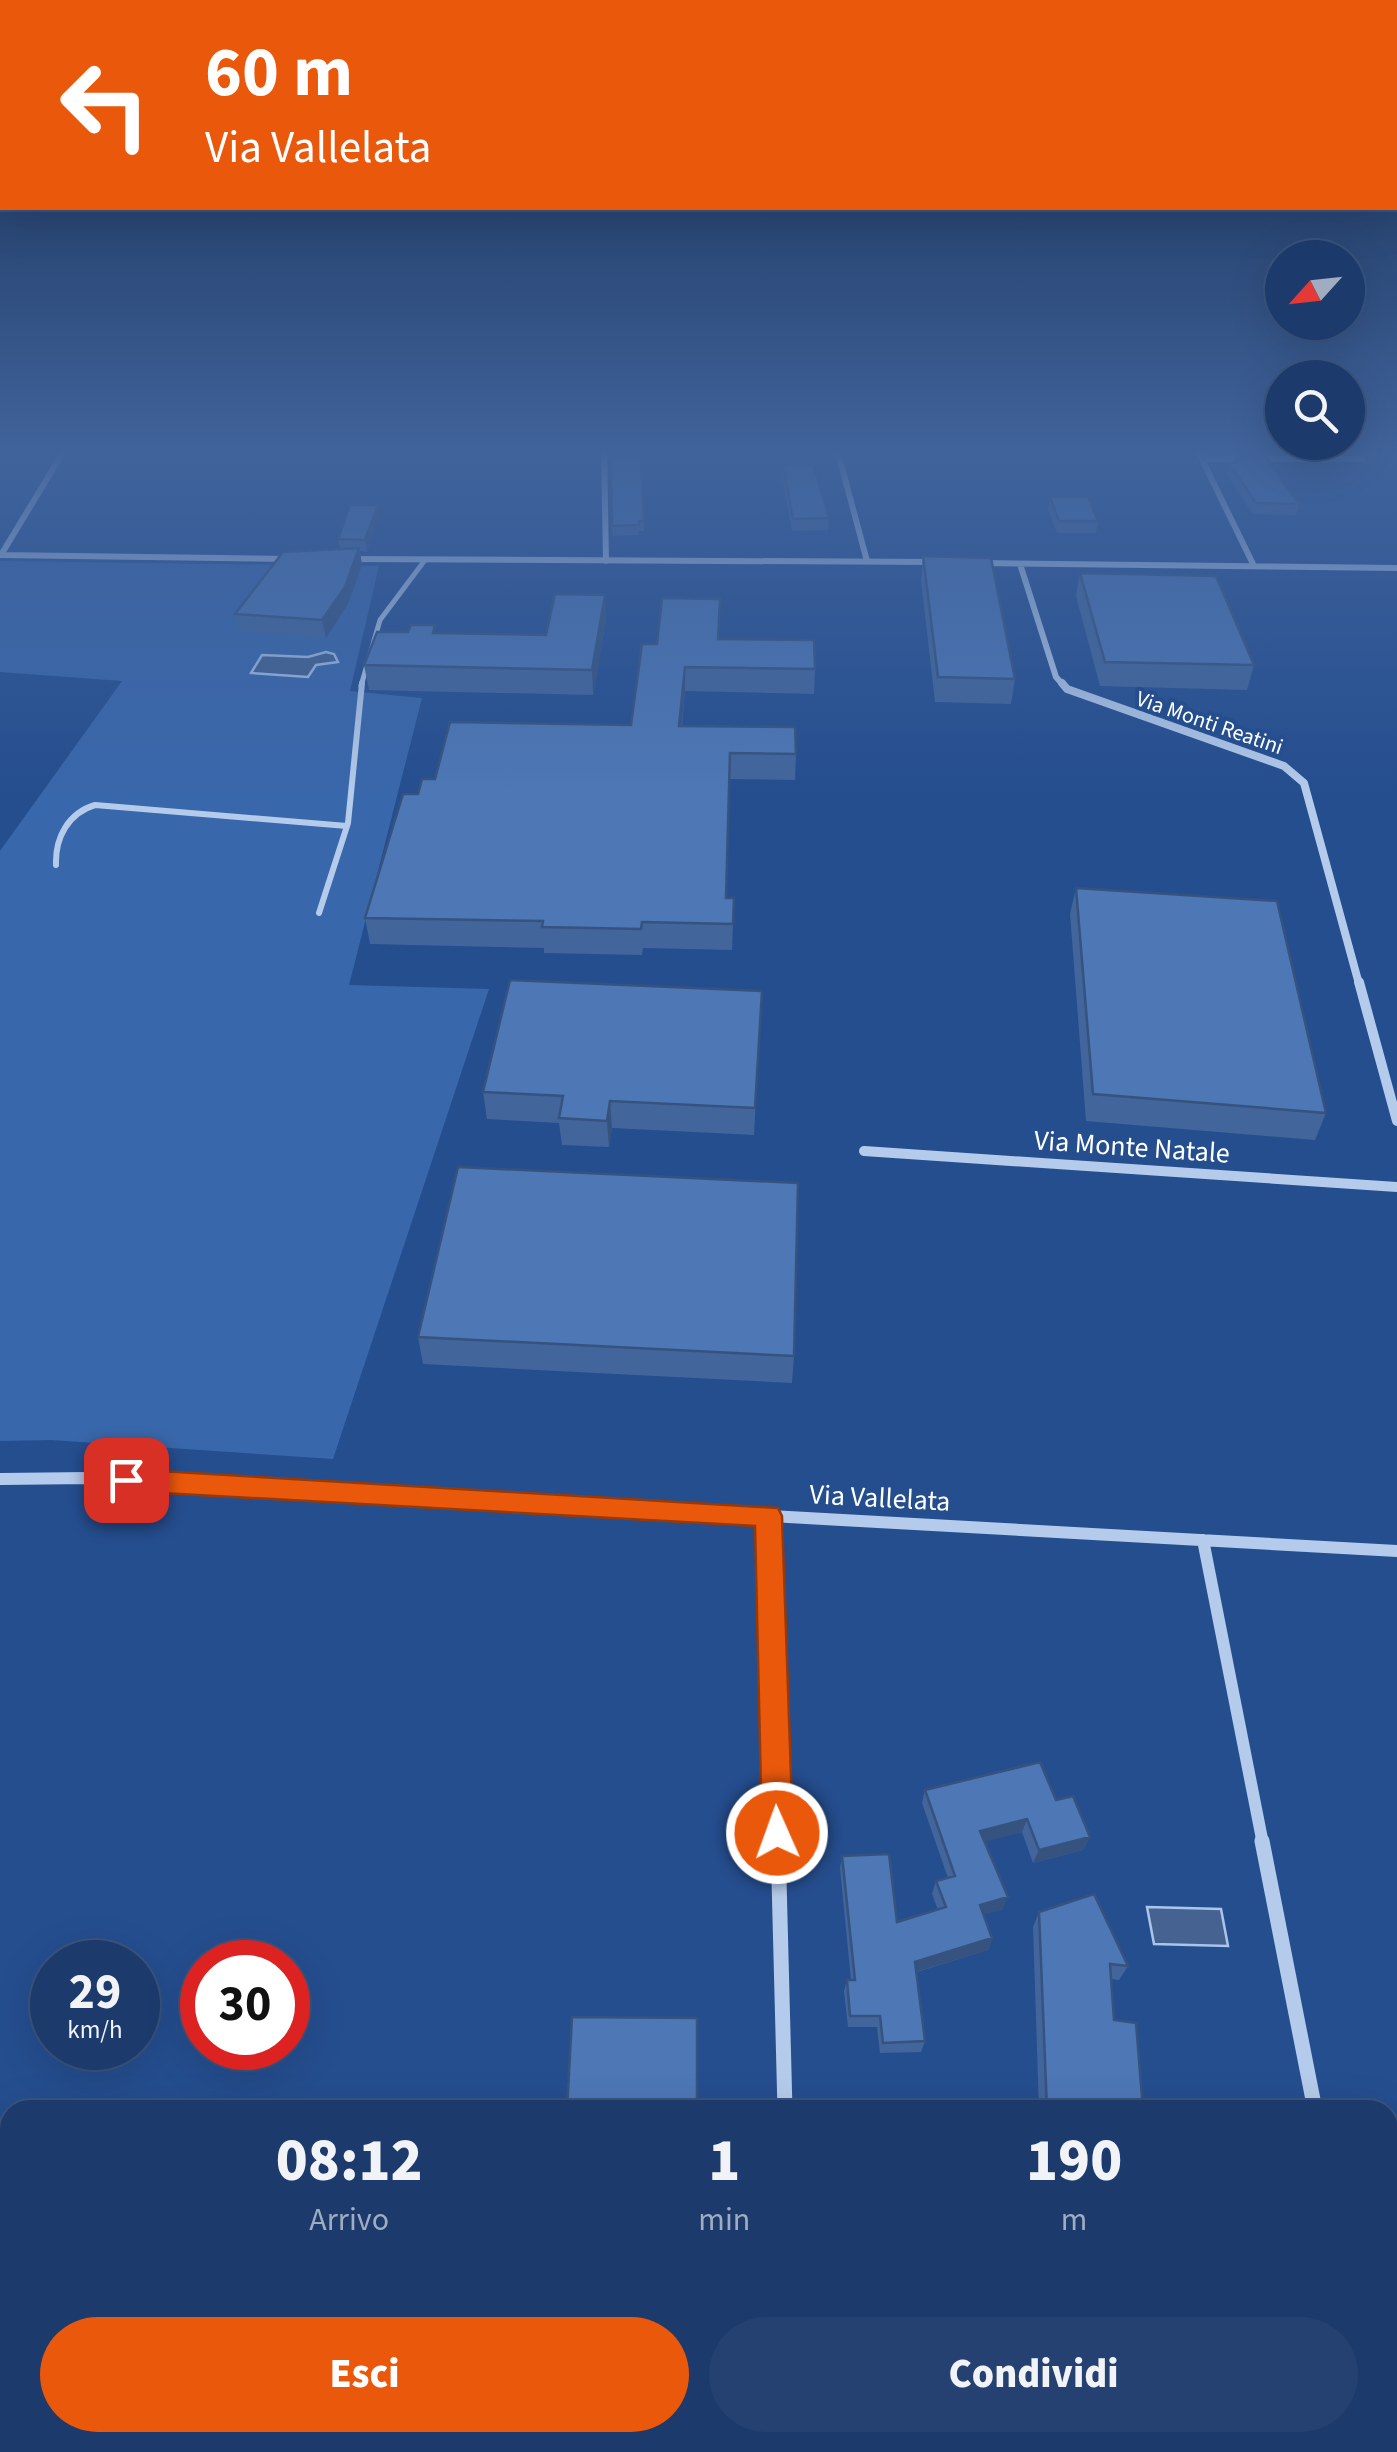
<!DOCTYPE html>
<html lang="it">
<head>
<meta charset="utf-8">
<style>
	body { margin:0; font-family:"Source Sans 3",sans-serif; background:#254171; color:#f1f3f6; height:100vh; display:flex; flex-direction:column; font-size:38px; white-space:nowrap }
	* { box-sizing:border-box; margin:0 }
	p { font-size:32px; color:#a0adc1 }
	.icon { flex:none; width:55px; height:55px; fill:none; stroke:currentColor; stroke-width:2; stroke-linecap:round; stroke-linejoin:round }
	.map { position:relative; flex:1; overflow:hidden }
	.sheet { position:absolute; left:0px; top:2100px; width:1398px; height:352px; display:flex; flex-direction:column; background:#1c3a6b; border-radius:30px 30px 0 0; box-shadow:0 10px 40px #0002,0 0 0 2px #3a547e }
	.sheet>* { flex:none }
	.hud { position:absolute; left:0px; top:0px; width:1398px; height:210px; box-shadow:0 10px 40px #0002,0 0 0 2px #3a547e; background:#ea580c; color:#fff; overflow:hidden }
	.needle { width:65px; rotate:243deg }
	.tools { position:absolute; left:1265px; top:240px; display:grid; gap:20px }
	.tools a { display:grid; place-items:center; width:100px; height:100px; border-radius:50%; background:#1c3a6b; box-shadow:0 10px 40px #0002,0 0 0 2px #3a547e; font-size:50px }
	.speed { position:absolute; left:30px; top:1940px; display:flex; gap:20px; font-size:50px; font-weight:700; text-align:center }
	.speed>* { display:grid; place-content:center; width:130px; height:130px; border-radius:50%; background:#1c3a6b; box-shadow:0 10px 40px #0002,0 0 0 2px #3a547e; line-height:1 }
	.speed small { font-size:25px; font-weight:400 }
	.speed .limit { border:15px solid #d22; background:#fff; color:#111 }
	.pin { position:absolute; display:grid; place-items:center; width:85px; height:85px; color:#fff; margin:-42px; border-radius:20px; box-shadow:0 5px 15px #0006 }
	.me { position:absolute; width:110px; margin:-55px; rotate:358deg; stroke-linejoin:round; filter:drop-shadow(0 0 8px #0008) }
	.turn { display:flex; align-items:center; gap:35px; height:210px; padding:0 40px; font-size:45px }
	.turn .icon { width:130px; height:130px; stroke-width:2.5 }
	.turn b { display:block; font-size:70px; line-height:85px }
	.eta { display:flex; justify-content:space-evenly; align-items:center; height:170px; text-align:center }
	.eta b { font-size:60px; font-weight:800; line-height:70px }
	.action { display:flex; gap:20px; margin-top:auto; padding:20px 40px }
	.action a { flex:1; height:115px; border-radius:60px; background:#ea580c; color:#fff; font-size:40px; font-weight:800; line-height:115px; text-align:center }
	.action a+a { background:#254171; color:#f1f3f6 }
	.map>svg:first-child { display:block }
	.green { fill:#3967ab }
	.water { fill:#456291; stroke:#aac5ec; stroke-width:2.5 }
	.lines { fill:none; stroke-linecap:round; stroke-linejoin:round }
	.lane-far1 { stroke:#b5cbeb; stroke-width:5 }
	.lane { stroke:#b5cbeb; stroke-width:6 }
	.street-far4 { stroke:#b5cbeb; stroke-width:6 }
	.street-far3 { stroke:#b5cbeb; stroke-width:8 }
	.street-far2 { stroke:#b5cbeb; stroke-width:10 }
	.street-far1 { stroke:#b5cbeb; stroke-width:12 }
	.street { stroke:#b5cbeb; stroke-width:15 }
	.wall { fill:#42669c }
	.shaded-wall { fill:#36537f }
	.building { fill:#4d77b5; stroke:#36537f; stroke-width:2.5 }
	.route { fill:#ea580c; stroke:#983908; stroke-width:2.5 }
	.labels { text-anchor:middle; stroke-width:8; stroke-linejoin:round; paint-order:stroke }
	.far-street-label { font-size:22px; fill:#fff; stroke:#254e8f }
	.street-label { font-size:28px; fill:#fff; stroke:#254e8f }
</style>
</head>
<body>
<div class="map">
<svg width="1397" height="2452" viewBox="0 0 1397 2452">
	<rect width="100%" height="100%" fill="#254e8f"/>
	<!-- green -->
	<path class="green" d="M0,561L379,566L350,691L422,698L349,985L489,989L333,1459L51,1440L0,1441V851L122,681L0,672Z"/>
	<!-- water -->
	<path class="water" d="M326,652L334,654L338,662L316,665L308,677L251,673L262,655L308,657Z
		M1147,1907L1221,1909L1228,1946L1154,1944Z"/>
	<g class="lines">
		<!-- lane-far1 -->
		<path class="lane-far1" d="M361,686L380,620L425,560"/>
		<!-- lane -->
		<path class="lane" d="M56,865C55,838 68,813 95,805L347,826
			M319,913L348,823L362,683"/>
		<!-- street-far4 -->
		<path class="street-far4" d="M604,449L606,561
			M837,449L867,561
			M1197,449L1254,566
			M1202,459H1362
			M0,555L289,559
			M1,555L65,449
			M351,559L934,562
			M981,563L1397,568
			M1020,564L1056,677L1064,686"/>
		<!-- street-far3 -->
		<path class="street-far3" d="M1062,683L1067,689L1284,766L1304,783L1359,984"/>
		<!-- street-far2 -->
		<path class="street-far2" d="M1359,982L1397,1121
			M864,1151L1397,1187"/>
		<!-- street-far1 -->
		<path class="street-far1" d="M0,1479L88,1478L1397,1551
			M769,1516L778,1844
			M1203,1540L1263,1844"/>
		<!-- street -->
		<path class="street" d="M778,1841L785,2110
			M1262,1841L1315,2110
			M794,2442V2452
			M1380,2442L1382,2452"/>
	</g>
	<!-- wall -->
	<path class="wall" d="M1221,449H1253L1252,452H1223Z
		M641,455L644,531H639V535L612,536L611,456Z
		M1235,455L1299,504L1296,515L1253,514L1226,473L1229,463H1233Z
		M783,465L829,518L828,530L792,531L782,477Z
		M1050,497L1098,521L1096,533H1057L1048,509Z
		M379,516L367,552L360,551L362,565L348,604L326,638L239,631L235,614L340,549L338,539Z
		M923,556L1015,679L1011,704L935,702L921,580Z
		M1080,573L1254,665L1247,690L1100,686L1076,596Z
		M606,619L593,695L369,690L364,665L408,632L546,635Z
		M719,639L815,669L814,694L685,691L682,726L796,754L795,780L729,779L726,898H734L732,950L643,948L642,955L544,953V948L370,944L365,918L418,794L435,779L631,725L657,644Z
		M1076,888L1326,1113L1315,1140L1086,1121L1070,914Z
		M762,991L754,1135L612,1128L609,1147L562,1145L559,1123L487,1119L483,1092Z
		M418,1337L794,1356L792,1383L423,1364Z
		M925,1790L1056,1800L1090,1837L1083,1850L1033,1863L1022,1832L985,1841L1003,1909L983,1914L992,1938L988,1950L917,1972L925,2041L921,2052L880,2053L877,2027H848L844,1991L847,1980H851L840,1868L842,1856L897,1922L938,1910L932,1894L936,1881L948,1878L922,1803Z
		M1039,1912L1128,1966L1119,1980L1111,1979L1114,2020L1143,2110H1039L1033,1927Z"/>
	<!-- shaded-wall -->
	<path class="shaded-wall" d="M378,505L379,516L367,552L365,540Z
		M359,548L362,565L348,604L326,638L322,620Z
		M605,595L606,619L593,695L592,670Z
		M685,667V691L679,751V726Z
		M610,1101L612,1128L609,1147L607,1121Z
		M1027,1819L1022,1832L976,1844L980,1831Z
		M1090,1837L1083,1850L1033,1863L1039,1850Z
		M1008,1897L1003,1909L975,1917L980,1905Z
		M992,1938L988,1950L912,1973L915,1962Z
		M421,2442H429L427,2452H420Z"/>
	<!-- building -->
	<path class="building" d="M641,455L644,521H639V525L612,526L611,456Z
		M1235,455H1264L1299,504L1256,503L1229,463L1239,462Z
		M813,464L829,518L793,519L783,465Z
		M1050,497H1088L1098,521H1059Z
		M350,505H378L365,540L338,539Z
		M359,548L345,587L322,620L235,614L283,552Z
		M923,556L991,558L1015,679L938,677Z
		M1080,573L1216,576L1254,665L1105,662Z
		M555,594L605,595L592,670L364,665L377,632H408L411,625H435L433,633L546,635Z
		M662,598L720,599L718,639L814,640L815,669L685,667L679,726L795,727L796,754L730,753L726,898H734L733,924L642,922L641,929L542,927L543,921L365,918L403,794H418L422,779H435L450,722L631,725L642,644H657Z
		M1076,888L1277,901L1326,1113L1093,1094Z
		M510,980L762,991L755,1108L610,1101L607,1121L559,1118L563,1096L483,1092Z
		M458,1167L798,1183L794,1356L418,1337Z
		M1040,1762L1056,1800L1073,1796L1090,1837L1039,1850L1027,1819L980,1831L1008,1897L980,1905L992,1938L915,1962L925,2041L883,2043L880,2016H850L847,1980H855L842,1856L889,1854L897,1922L946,1907L936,1881L955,1876L925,1790Z
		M1094,1894L1128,1966L1110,1964L1114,2020L1136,2023L1143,2110H1047L1039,1912Z
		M572,2017L697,2018V2110H567Z
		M252,2442H421L420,2452H250Z"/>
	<!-- sky -->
	<linearGradient id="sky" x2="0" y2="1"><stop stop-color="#142b4f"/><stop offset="0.57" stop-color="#40639b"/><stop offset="1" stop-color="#40639b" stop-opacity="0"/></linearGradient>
	<rect width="1397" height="792" fill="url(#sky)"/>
	<!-- route -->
	<path class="route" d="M126,1469L778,1508L782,1516L793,1833L788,1844L777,1848L766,1844L762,1833L755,1526L126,1491L116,1488L112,1480L116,1472Z"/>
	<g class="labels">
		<!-- far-street labels -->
		<g class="far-street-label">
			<text transform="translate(1210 722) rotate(19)" y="8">Via Monti Reatini</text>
		</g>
		<!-- street labels -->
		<g class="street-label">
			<text transform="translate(1132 1146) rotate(4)" y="10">Via Monte Natale</text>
			<text transform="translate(880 1497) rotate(3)" y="10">Via Vallelata</text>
		</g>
	</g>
</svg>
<div class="tools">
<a><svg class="needle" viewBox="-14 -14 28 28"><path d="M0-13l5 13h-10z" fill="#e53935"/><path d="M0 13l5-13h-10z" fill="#a0adc1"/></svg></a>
<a><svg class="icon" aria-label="search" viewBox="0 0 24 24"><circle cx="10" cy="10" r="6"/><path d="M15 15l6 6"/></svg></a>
</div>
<div class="speed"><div>29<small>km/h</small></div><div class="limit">30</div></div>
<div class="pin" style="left:126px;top:1480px;background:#d93025"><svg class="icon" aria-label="arrive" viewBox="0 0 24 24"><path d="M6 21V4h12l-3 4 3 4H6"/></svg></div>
<svg class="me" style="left:777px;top:1833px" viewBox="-20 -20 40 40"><circle r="17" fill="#ea580c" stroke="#fff" stroke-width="3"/><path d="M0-11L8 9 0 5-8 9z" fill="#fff"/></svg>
<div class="hud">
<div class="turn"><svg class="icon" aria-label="left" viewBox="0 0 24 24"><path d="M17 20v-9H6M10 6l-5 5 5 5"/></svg><div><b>60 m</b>Via Vallelata</div></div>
</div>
<section class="sheet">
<div class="eta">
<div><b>08:12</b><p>Arrivo</p></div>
<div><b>1</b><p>min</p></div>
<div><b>190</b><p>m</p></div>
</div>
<div class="action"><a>Esci</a><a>Condividi</a></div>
</section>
</div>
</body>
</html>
